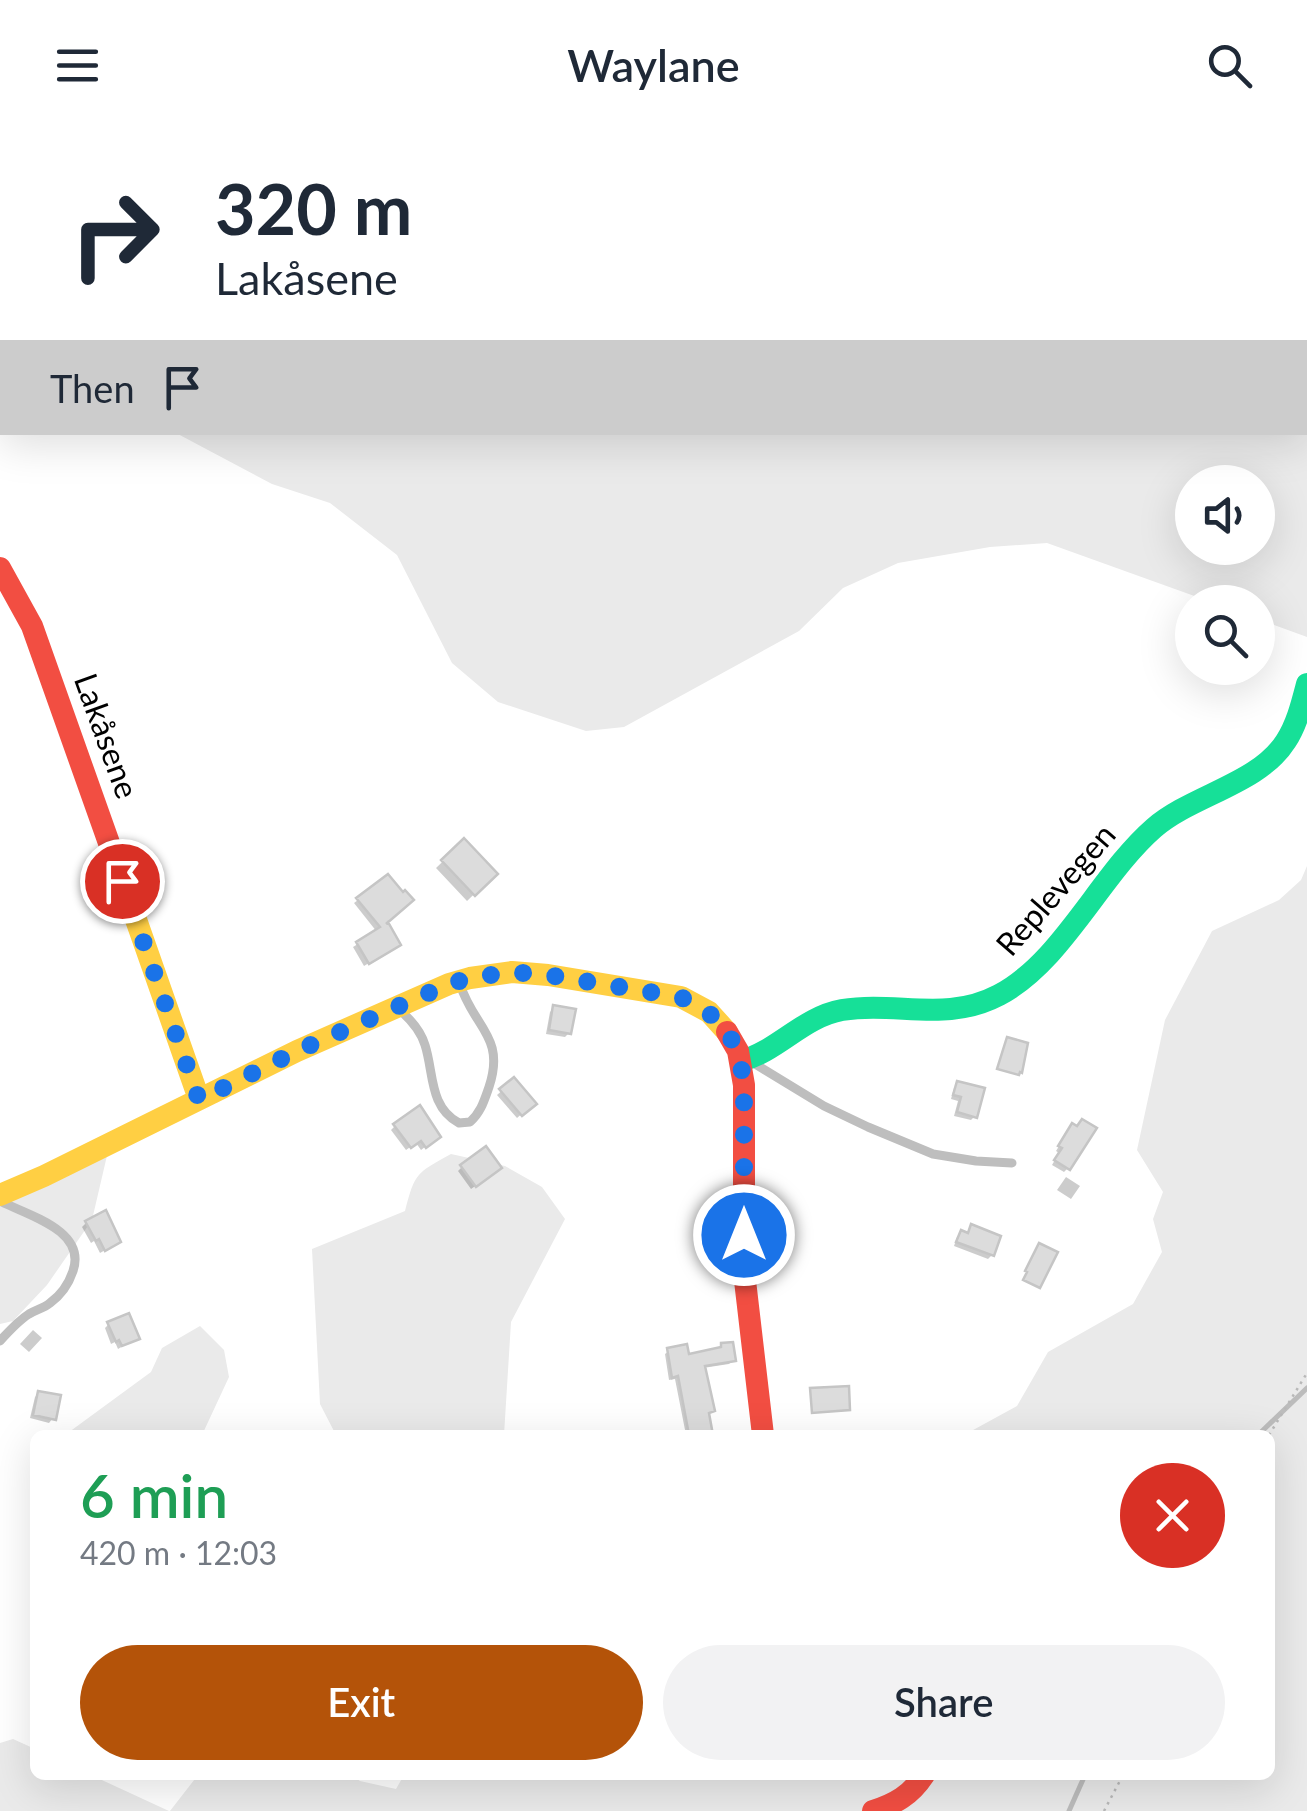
<!DOCTYPE html>
<html lang="en">
<head>
<meta charset="utf-8">
<style>
	body { margin:0; font-family:Lato,sans-serif; background:#f2f2f3; color:#1f2937; height:100vh; display:flex; flex-direction:column; font-size:38px; white-space:nowrap }
	* { box-sizing:border-box; margin:0 }
	p { font-size:32px; color:#747a83 }
	.icon { flex:none; width:55px; height:55px; fill:none; stroke:currentColor; stroke-width:2; stroke-linecap:round; stroke-linejoin:round }
	.map { position:relative; flex:1; overflow:hidden }
	.sheet { position:absolute; left:30px; top:1300px; width:1245px; height:350px; display:flex; flex-direction:column; background:#fff; border-radius:15px; box-shadow:0 10px 40px #0002 }
	.sheet>* { flex:none }
	.top-card { position:absolute; left:0px; top:0px; width:1308px; height:305px; box-shadow:0 10px 40px #0002; background:#fff; color:#1f2937; overflow:hidden }
	.fabs { position:absolute; left:1175px; top:335px; display:grid; gap:20px }
	.fabs a { display:grid; place-items:center; width:100px; height:100px; border-radius:50%; background:#fff; box-shadow:0 10px 40px #0002; font-size:50px }
	.pin { position:absolute; display:grid; place-items:center; width:85px; height:85px; color:#fff; margin:-42px; border:5px solid #fff; border-radius:50%; box-shadow:0 2px 10px #0007 }
	.me { position:absolute; width:110px; margin:-55px; rotate:0deg; stroke-linejoin:round; filter:drop-shadow(0 0 8px #0008) }
	.turn { display:flex; align-items:center; gap:35px; height:210px; padding:0 50px; font-size:45px }
	.turn .icon { width:130px; height:130px; stroke-width:2.5 }
	.turn b { display:block; font-size:70px; line-height:85px }
	.then { display:flex; align-items:center; height:95px; padding:0 50px; background:#0003; gap:20px; font-size:38px }
	.round { display:grid; place-items:center; flex:none; width:105px; height:105px; border-radius:52px; background:#f2f2f3 }
	.overview { display:flex; align-items:center; justify-content:space-between; height:170px; padding:0 50px }
	h1 { font-size:60px; font-weight:600; line-height:75px; color:#1e9e55 }
	.action { display:flex; gap:20px; margin-top:auto; padding:20px 50px }
	.action a { flex:1; height:115px; border-radius:60px; background:#b45309; color:#fff; font-size:40px; font-weight:600; line-height:115px; text-align:center }
	.action a+a { background:#f2f2f3; color:#1f2937 }
	header { display:flex; justify-content:space-between; align-items:center; height:130px; padding:0 50px; background:#fff; font-size:45px; font-weight:600 }
	.map>svg:first-child { display:block }
	.green { fill:#eaeaea; fill-rule:evenodd }
	.shadow { fill:#0003 }
	.lines { fill:none; stroke-linecap:round; stroke-linejoin:round }
	.stream { stroke:#bcbcbc; stroke-width:5 }
	.building { fill:#dcdcdc; stroke:#c5c5c5; stroke-width:2.5 }
	.path { stroke:#b8b8b8; stroke-width:2.5; stroke-dasharray:2.5 5; stroke-linecap:butt }
	.lane { stroke:#bebebe; stroke-width:9 }
	.fast { stroke:#16e098; stroke-width:22 }
	.slow { stroke:#ffcf43; stroke-width:22 }
	.jam { stroke:#f24e42; stroke-width:22 }
	.route { stroke:#1a73e8; stroke-width:18; stroke-dasharray:0 32.4 }
	.labels { text-anchor:middle; stroke-width:8; stroke-linejoin:round; paint-order:stroke }
	.street-label { font-size:32px; fill:#000; stroke:#fff }
</style>
</head>
<body>
<header><svg class="icon" aria-label="menu" viewBox="0 0 24 24"><path d="M4 6h16M4 12h16M4 18h16"/></svg>Waylane<svg class="icon" aria-label="search" viewBox="0 0 24 24"><circle cx="10" cy="10" r="6"/><path d="M15 15l6 6"/></svg></header>
<div class="map">
<svg width="1307" height="1681" viewBox="0 0 1307 1681">
	<rect width="100%" height="100%" fill="#fff"/>
	<!-- green -->
	<path class="green" d="M0,0H1307V507L1258,489V472H1211L1047,413L990,417L898,433L843,458L799,501L624,597L586,601L498,572L452,533L397,425L330,373L272,354L176,303L1305,302V2H2V132L0,133ZM1192,352H1258V418H1192Z
		M1307,736V1681H170L198,1645H351L360,1651L396,1659L404,1645H1270V1305H964L1017,1276L1048,1222L1133,1174L1162,1122L1153,1089L1163,1062L1137,1020L1165,890L1212,801L1279,770L1301,750Z
		M109,1017L92,1090L47,1155L13,1191L0,1194V1059Z
		M451,1024L505,1036L542,1057L565,1089L511,1192L504,1305H336L320,1274L312,1119L405,1081C415,1042 417,1043 451,1024Z
		M200,1196L224,1220L229,1247L202,1305H65L151,1242L162,1218Z
		M13,1609L35,1619V1645H91L169,1681H0V1613Z"/>
	<!-- shadow -->
	<path class="shadow" d="M464,711L495,744L467,771L436,738Z
		M358,770L385,792L394,818L364,836L353,817L377,802L354,773Z
		M554,878L569,903L565,907L546,904L550,882Z
		M514,950L533,974L517,988L497,965Z
		M958,953L975,986L971,990L954,986L958,971L951,969L954,958Z
		M395,996L434,1010L421,1020L416,1013L406,1020L391,1000Z
		M1069,1000L1068,1038L1064,1042L1052,1035L1059,1023L1056,1021Z
		M462,1037L495,1042L471,1059L458,1041Z
		M1066,1047L1080,1056L1071,1069L1057,1060Z
		M86,1093L114,1115L100,1123L94,1111L91,1113L82,1097Z
		M972,1097L992,1125L988,1129L954,1116L957,1107L961,1103L967,1105Z
		M109,1194L137,1208L118,1219L115,1212L111,1214L105,1198Z
		M33,1200L42,1208L29,1222L20,1214Z
		M722,1216L733,1230L729,1234L703,1238L712,1281L709,1284L711,1305H686L675,1249L669,1250L665,1224L669,1221L687,1227L718,1220Z
		M39,1263L53,1288L49,1293L30,1288L35,1267Z"/>
	<g class="lines">
		<!-- stream -->
		<path class="stream" d="M1258,1305L1307,1258
			M1069,1681L1085,1645"/>
	</g>
	<!-- building -->
	<path class="building" d="M464,708L498,744L475,766L441,730Z
		M388,744L403,762L405,760L414,770L386,794L388,792L401,815L369,834L356,812L380,797L356,768Z
		M553,875L576,879L571,904L549,900Z
		M1007,907L1028,913L1022,943L1020,942L1019,945L997,939Z
		M514,947L537,974L522,986L499,959Z
		M957,951L985,958L977,988L957,982L961,967L953,965Z
		M420,975L441,1007L426,1018L421,1011L411,1018L393,994Z
		M1082,989L1097,998L1070,1040L1054,1030L1062,1018L1058,1016L1072,993L1077,996Z
		M486,1016L502,1038L476,1057L460,1035Z
		M106,1080L121,1112L105,1121L99,1109L96,1111L85,1091Z
		M971,1094L1001,1106L994,1126L956,1112L961,1100L968,1103Z
		M1039,1113L1058,1122L1040,1158L1023,1150L1027,1142L1025,1141Z
		M129,1183L140,1209L122,1216L119,1210L116,1212L107,1192Z
		M733,1212L736,1231L705,1236L715,1281L709,1283L713,1305H689L678,1246L672,1248L667,1218L687,1214L689,1224L721,1217V1213Z
		M849,1256L850,1280L812,1283L810,1258Z
		M38,1261L61,1265L56,1290L33,1285Z"/>
	<g class="lines">
		<!-- path -->
		<path class="path" d="M1269,1305L1307,1243
			M1104,1681L1123,1645"/>
		<!-- lane -->
		<path class="lane" d="M402,882C412,891 421,902 425,915C434,943 429,977 459,993L470,992C481,982 484,971 489,957C506,906 473,897 460,854
			M755,934L824,976L868,997L933,1024L976,1031L1012,1033
			M0,1071C27,1085 87,1100 73,1141C69,1153 61,1165 50,1173C44,1178 36,1180 29,1184C18,1191 9,1201 0,1211"/>
		<!-- fast -->
		<path class="fast" d="M741,931C778,921 803,887 842,880C897,871 946,893 999,865C1062,832 1100,745 1154,698C1192,665 1259,654 1286,611C1297,594 1302,573 1307,554"/>
		<!-- slow -->
		<path class="slow" d="M120,744L199,969
			M0,1065L44,1046L297,921L449,854L470,848L512,842L548,845L681,867L709,882L727,902"/>
		<!-- jam -->
		<path class="jam" d="M0,438L32,496L120,744
			M727,902L738,921L744,955V1142L763,1305
			M873,1681C895,1674 911,1665 924,1645"/>
	</g>
	<g class="lines">
		<!-- route -->
		<path class="route" d="M122,751L199,970L297,921L449,854L470,848L512,842L548,845L680,867C723,886 739,909 744,956V1105"/>
	</g>
	<g class="labels">
		<!-- street labels -->
		<g class="street-label">
			<text transform="translate(106 606) rotate(70)" y="11">Lakåsene</text>
			<text transform="translate(1056 760) rotate(-49)" y="11">Replevegen</text>
		</g>
	</g>
</svg>
<div class="fabs">
<a><svg class="icon" aria-label="sound" viewBox="0 0 24 24"><path d="M4 9h4l5-4v14l-5-4H4zM17 9q2 3 0 6"/></svg></a>
<a><svg class="icon" aria-label="search" viewBox="0 0 24 24"><circle cx="10" cy="10" r="6"/><path d="M15 15l6 6"/></svg></a>
</div>
<div class="pin" style="left:122px;top:751px;background:#d93025"><svg class="icon" aria-label="arrive" viewBox="0 0 24 24"><path d="M6 21V4h12l-3 4 3 4H6"/></svg></div>
<svg class="me" style="left:744px;top:1105px" viewBox="-20 -20 40 40"><circle r="17" fill="#1a73e8" stroke="#fff" stroke-width="3"/><path d="M0-11L8 9 0 5-8 9z" fill="#fff"/></svg>
<div class="top-card">
<div class="turn"><svg class="icon" aria-label="right" viewBox="0 0 24 24"><path d="M7 20v-9h11M14 6l5 5-5 5"/></svg><div><b>320 m</b>Lakåsene</div></div>
<div class="then">Then<svg class="icon" aria-label="arrive" viewBox="0 0 24 24"><path d="M6 21V4h12l-3 4 3 4H6"/></svg></div>
</div>
<section class="sheet">
<div class="overview"><div><h1>6 min</h1><p>420 m · 12:03</p></div><a class="round" style="background:#d93025;color:#fff"><svg class="icon" aria-label="close" viewBox="0 0 24 24"><path d="M6 6l12 12M18 6L6 18"/></svg></a></div>
<div class="action"><a>Exit</a><a>Share</a></div>
</section>
</div>
</body>
</html>
